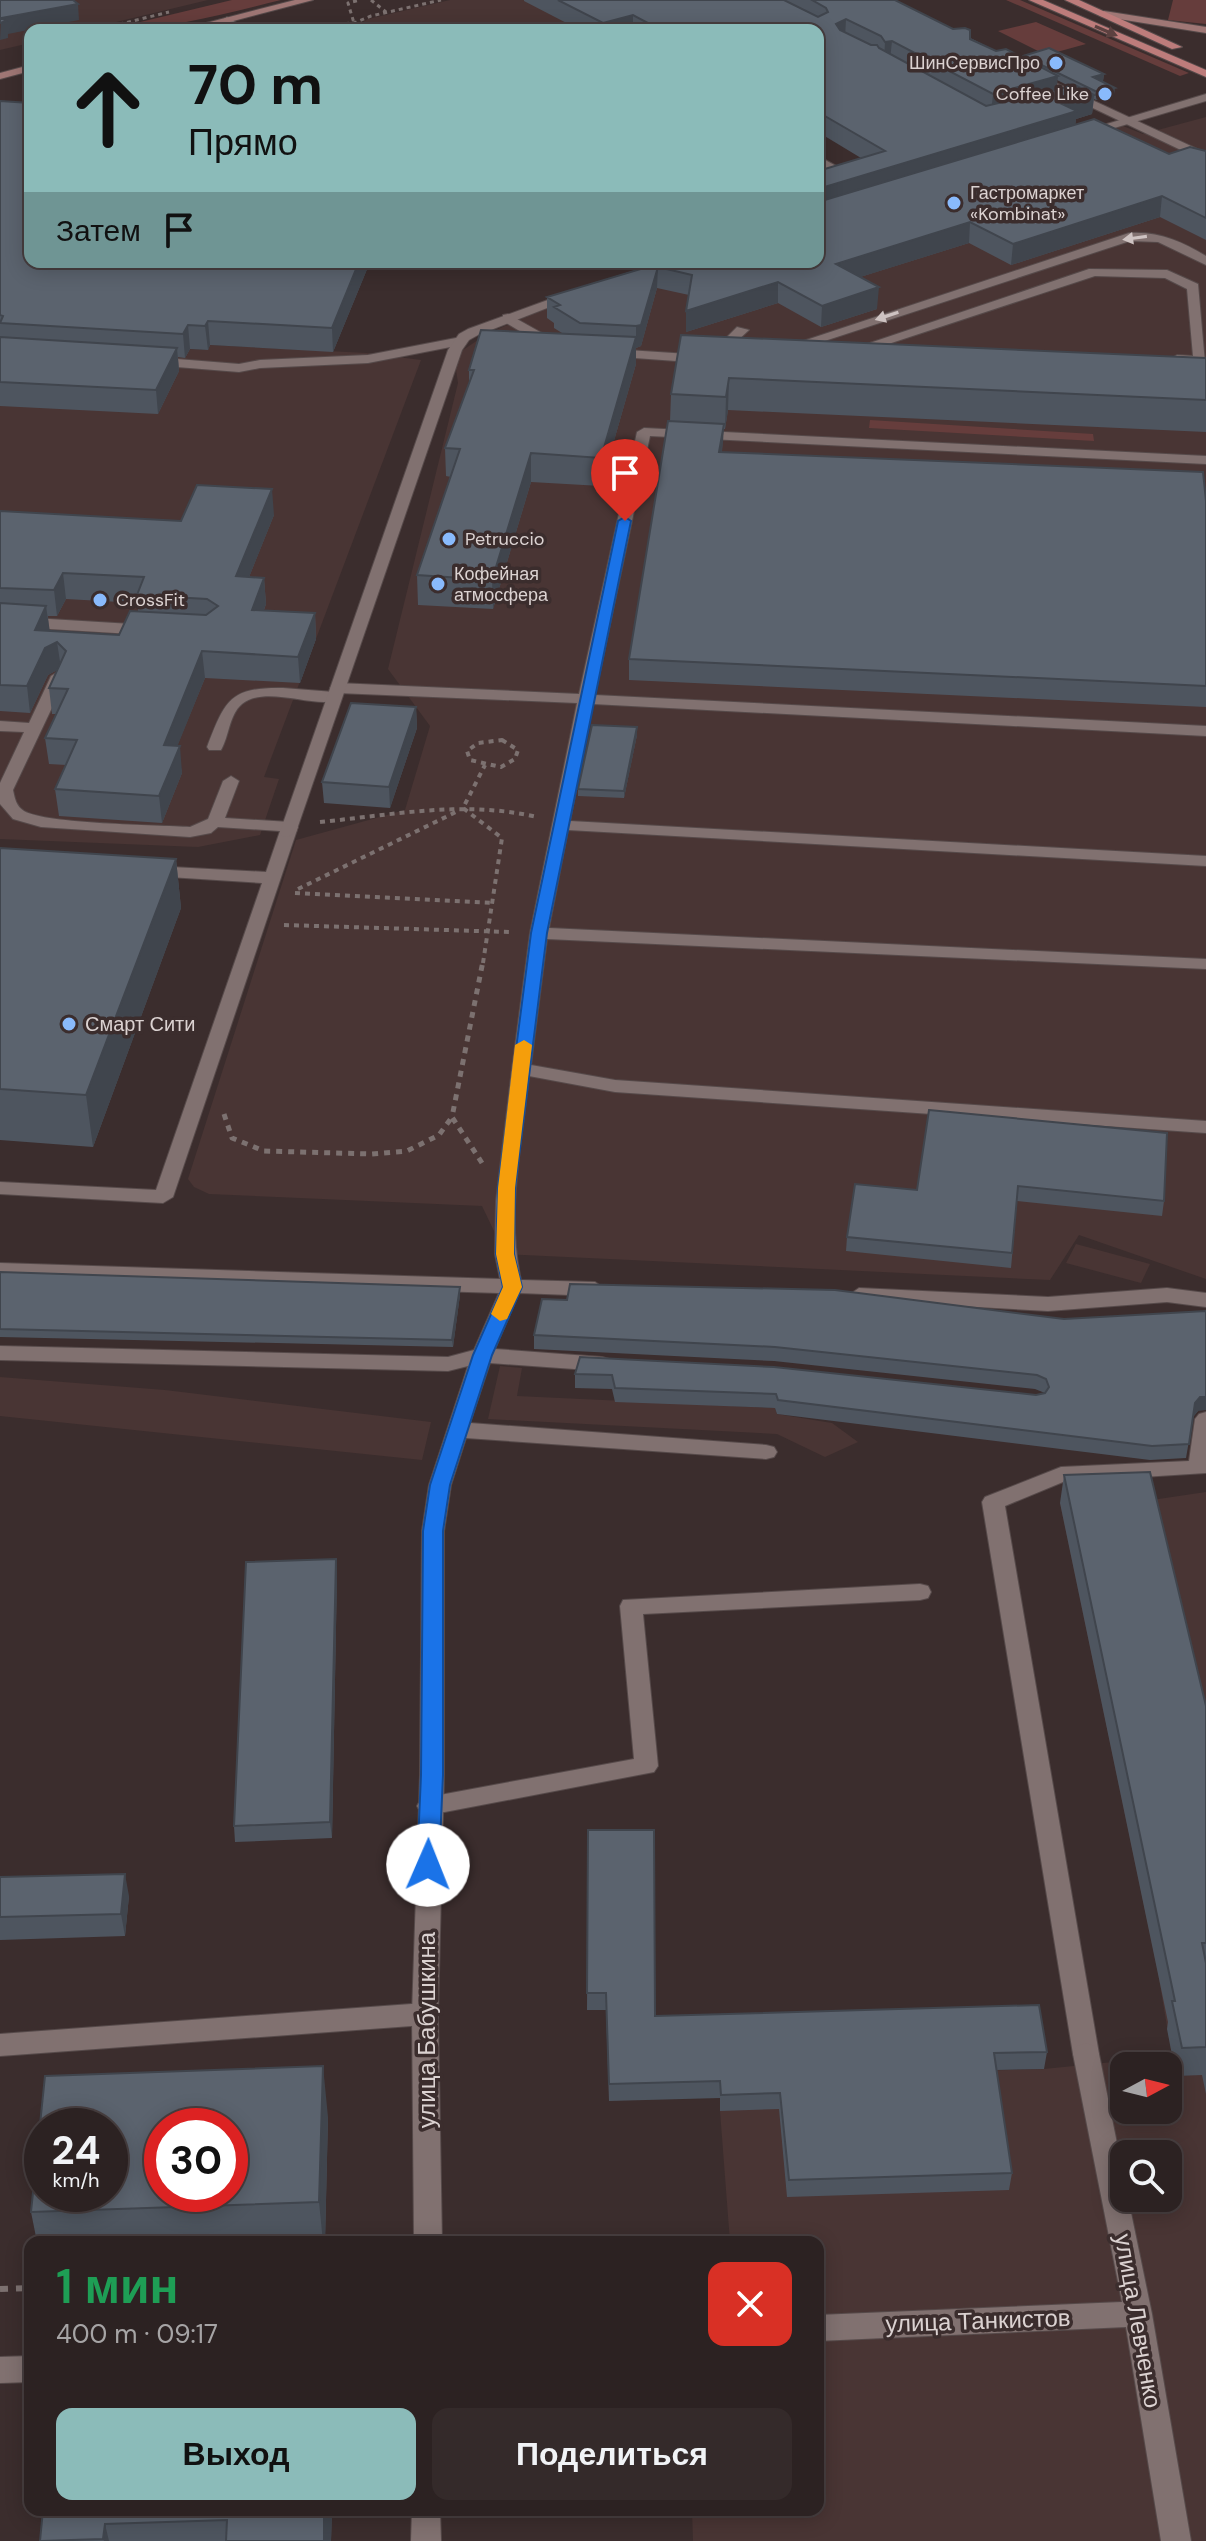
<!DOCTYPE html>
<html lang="ru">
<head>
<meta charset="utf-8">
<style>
	body { margin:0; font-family:"DM Sans",sans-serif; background:#342a2a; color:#f1f3f6; height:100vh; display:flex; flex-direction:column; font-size:30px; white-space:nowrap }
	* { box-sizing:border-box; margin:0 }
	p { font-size:26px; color:#a6a4a5 }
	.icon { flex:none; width:44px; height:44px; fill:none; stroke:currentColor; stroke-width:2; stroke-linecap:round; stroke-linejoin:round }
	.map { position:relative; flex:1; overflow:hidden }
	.side { position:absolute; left:24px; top:2236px; width:800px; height:280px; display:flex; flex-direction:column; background:#2c2222; border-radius:16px; box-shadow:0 4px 20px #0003,0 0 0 2px #483f40 }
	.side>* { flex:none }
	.top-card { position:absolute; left:24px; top:24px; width:800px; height:244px; border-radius:16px; box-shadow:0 4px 20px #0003,0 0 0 2px #483f40; background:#8bbbb9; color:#111; overflow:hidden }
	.needle { width:52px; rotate:83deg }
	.tools { position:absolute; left:1110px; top:2052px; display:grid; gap:16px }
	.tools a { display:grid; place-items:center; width:72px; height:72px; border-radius:16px; background:#2c2222; box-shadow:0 4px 20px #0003,0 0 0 2px #483f40; font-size:40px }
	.speed { position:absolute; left:24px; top:2108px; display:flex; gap:16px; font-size:40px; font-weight:700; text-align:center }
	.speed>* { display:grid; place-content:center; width:104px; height:104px; border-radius:50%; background:#2c2222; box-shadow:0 4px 20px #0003,0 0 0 2px #483f40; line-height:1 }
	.speed small { font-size:20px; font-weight:400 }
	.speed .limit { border:12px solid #d22; background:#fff; color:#111 }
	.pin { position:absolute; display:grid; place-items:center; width:68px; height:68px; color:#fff; margin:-82px -34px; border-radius:50% 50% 50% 0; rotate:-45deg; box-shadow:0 0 8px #0007 }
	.pin .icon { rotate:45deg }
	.me { position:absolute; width:88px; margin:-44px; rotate:1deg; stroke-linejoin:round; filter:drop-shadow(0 0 6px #0008) }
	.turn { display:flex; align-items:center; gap:28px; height:168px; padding:0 32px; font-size:36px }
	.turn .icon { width:104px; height:104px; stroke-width:2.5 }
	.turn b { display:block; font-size:56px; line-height:68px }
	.then { display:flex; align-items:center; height:76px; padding:0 32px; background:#0003; gap:16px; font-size:30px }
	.round { display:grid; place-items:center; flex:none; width:84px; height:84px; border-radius:16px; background:#342a2a }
	.overview { display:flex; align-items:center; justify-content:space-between; height:136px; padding:0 32px }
	h1 { font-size:48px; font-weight:600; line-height:60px; color:#1e9e55 }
	.button { display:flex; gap:16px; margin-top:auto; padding:16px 32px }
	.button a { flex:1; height:92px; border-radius:16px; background:#8bbbb9; color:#111; font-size:32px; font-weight:600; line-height:92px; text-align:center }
	.button a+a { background:#342a2a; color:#f1f3f6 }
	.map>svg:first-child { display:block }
	.built { fill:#493534; fill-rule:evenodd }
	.green { fill:#663d3c }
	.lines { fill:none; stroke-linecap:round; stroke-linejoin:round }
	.lane-casing { stroke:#564a4a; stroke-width:2 }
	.street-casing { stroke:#564a4a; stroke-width:2 }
	.secondary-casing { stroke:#564a4a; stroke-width:2 }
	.primary-casing { stroke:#564a4a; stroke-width:2 }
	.path-far3 { stroke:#7c7170; stroke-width:3; stroke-dasharray:4 4; stroke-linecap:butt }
	.path-far2 { stroke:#7c7170; stroke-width:4; stroke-dasharray:5 5; stroke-linecap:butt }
	.path-far1 { stroke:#7c7170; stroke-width:5; stroke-dasharray:6 6; stroke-linecap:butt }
	.path { stroke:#7c7170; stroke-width:6; stroke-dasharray:8 8; stroke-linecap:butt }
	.lane { fill:#817170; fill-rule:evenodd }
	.street { fill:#817170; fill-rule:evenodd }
	.secondary { fill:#9f7775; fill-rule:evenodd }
	.primary { fill:#bd7c7b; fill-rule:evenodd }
	.wall { fill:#4e555f; fill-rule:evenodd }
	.shaded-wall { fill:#40454d }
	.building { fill:#5b636e; stroke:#40454d; stroke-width:2; fill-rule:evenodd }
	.oneway { fill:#5c4140 }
	.oneway2 { fill:#cec3c2 }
	.route { fill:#1a73e8; stroke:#114b97; stroke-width:2 }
	.slow { fill:#f59e0b }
	.poi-dot { fill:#89bafc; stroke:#3b2d2d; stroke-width:3 }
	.labels { text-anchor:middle; stroke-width:7; stroke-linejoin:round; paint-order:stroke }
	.far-poi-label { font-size:18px; fill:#dbd2d1; stroke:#3b2d2d; text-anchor:start }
	.poi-label { font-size:20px; fill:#dbd2d1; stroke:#3b2d2d; text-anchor:start }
	.near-street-label { font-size:24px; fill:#dbd2d1; stroke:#3b2d2d }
</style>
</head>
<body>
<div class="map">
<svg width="1206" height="2541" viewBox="0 0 1206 2541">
	<rect width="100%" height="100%" fill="#3b2d2d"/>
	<!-- built -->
	<path class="built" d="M0,0H208L83,30H30V43L0,50Z
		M450,0H791L1021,123L839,144L818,132V30H350L368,19Z
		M1206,117V1279L1079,1235L1050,1280L505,1254L482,1206L209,1194L194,1187L188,1179L296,840L405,810L430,726L388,669L458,383L454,356L487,334L527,316L652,272L818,262V219L1123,126L1143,134Z
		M0,339L207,350L210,345L367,353L421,360L264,777L279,779L260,835L198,847L0,839Z
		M1076,1244L1150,1264L1141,1283L1066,1263Z
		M500,1366L522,1368L517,1396L775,1408L777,1414L832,1423L858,1442L825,1457L777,1434L488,1419Z
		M0,1377L165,1390L431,1422L422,1460L0,1416Z
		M1206,1492V2541H693L692,2510H818V2242H730L720,2111L776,2076L1044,2069L1172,2056L1158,1973L1060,1503L1145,1501ZM1124,2066H1168V2110H1124ZM1124,2154H1168V2198H1124Z"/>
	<!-- green -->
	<path class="green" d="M232,0H281C224,14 167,30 107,30Z
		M1006,0H1020L1189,73L1180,76Z
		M1173,0H1206V24L1168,20Z
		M1036,22L1086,44L1046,55L998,31Z
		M870,420L1093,434L1094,441L869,428Z"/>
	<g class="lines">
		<!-- lane casing -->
		<g class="lane-casing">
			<path id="lane" d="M227,17L248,30H235L222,20Z
				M1032,72L1206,153V162L1028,77L1026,75Z
				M818,156L847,172L849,175L818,190V182L834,175L818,165Z
				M1129,233C1158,231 1181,241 1206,256V265L1158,242L1130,241L791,352L779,349Z
				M1089,269L1167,270L1198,284L1205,363H1177L1170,359L1177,355L1193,356L1187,289L1165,278L1095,276L858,354L846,351Z
				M508,314L558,342L560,345L548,348L503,321V315Z
				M737,327L749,330L736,342L747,348V354H737L721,343Z
				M461,337L466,338V344L368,363L260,368L239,372L152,365L145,361L152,357L239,364L260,360L368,355Z
				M612,349L704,355L711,359L704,363L607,356V350Z
				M644,428L1206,456V464L650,436L595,695L1206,726V736L593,704L570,821L1206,856V866L568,830L549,928L1206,959V969L547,939L531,1065L615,1080L1206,1121V1133L615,1092L529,1076C522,1143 506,1214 521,1280L595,1282L605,1289L595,1296L519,1293L495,1349L602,1357L609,1359L612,1364L609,1369L602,1371L490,1363L470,1423L766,1445L774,1447L777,1452L774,1457L766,1459L466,1438L451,1485L444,1531L441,1537H425L422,1531L429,1485L468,1366L448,1371L0,1360V1346L448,1357L474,1350L499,1293L0,1277V1263L500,1279L495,1254L496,1201L512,1069L530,933L577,703L338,693L330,688L338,683L579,694L637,432Z
				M0,616L148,625L156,630L148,635L0,626Z
				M59,671L67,676L13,790C15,799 16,806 24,811C46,824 158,825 190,827L208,819L223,781L231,776L239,781L225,818L290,822L298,827L173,1197L163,1203L0,1194V1182L156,1190L262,883L153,876L144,871L153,866L266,872L280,831L218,827L211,833L190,837L41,827L13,819L0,804V783L24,732L0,731V721L29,723L51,676Z
				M283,688L334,692L342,697C323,713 268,683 242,704C229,715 229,737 221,750H209L207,747C225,701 229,687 283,688Z
				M859,1288L1048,1297L1167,1288L1206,1293V1307L1167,1302L1048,1311L852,1300L849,1295Z
				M1206,1412V1473L1063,1482L1005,1506L1099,2054L1095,2062L1086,2065L1077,2062L1073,2054L982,1502L985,1497L1061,1467L1189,1461L1195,1419L1199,1414Z
				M920,1584L928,1586L931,1592L928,1598L920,1600L643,1614L658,1766L654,1772L429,1815L421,1813L417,1806L421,1799L429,1797L634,1759L620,1606L623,1600Z
				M425,2003L434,2007L438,2014L434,2021L425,2025L0,2056V2034Z"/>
		</g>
		<!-- street casing -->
		<g class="street-casing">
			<path id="street" d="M1206,94V101L1087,136L1077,133Z
				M567,293L578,296L478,335L469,340L462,350L296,832L288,837L282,836L280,832L448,350L459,334L468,329Z
				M433,1523L441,1525L444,1531V1775L438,2014L442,2242H414L412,2014L420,1775L422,1531L425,1525Z
				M1086,2043L1095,2046L1099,2054L1124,2178V2198H1128L1152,2314L1191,2541H1161L1126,2327L818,2341V2315L1122,2302L1073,2054L1077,2046Z
				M30,2356V2382L0,2383V2357Z
				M412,2510H440L441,2541H411Z"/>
		</g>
		<!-- secondary casing -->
		<g class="secondary-casing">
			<path id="secondary" d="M295,0H313L199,30H179Z
				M1104,11L1206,27V33L1100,16L1099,14Z
				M30,65V71L0,79V73Z"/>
		</g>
		<!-- primary casing -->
		<g class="primary-casing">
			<path id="primary" d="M1029,0H1043L1206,70V77Z
				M1065,0H1079L1182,47L1172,49Z"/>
		</g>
		<!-- path-far3 -->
		<path class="path-far3" d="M371,0L386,12
			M297,27L354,23L371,16L441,0
			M96,30L169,12
			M342,30L354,23L348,3L360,0"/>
		<!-- path-far2 -->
		<path class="path-far2" d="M502,740L518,750L515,759L501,767L470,760L467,751L478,743Z
			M320,822C393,815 464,800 537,817
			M298,889L458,811
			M295,893L493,903
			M284,925L510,932
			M483,963L502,838L463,808L485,765"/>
		<!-- path-far1 -->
		<path class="path-far1" d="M224,1114L232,1138L264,1151L372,1154L407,1151L439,1135L452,1117
			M482,1163L452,1117L483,961"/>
		<!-- path -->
		<path class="path" d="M0,2289L30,2288"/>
		<!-- lane -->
		<use href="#lane" class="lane"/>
		<!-- street -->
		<use href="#street" class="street"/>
		<!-- secondary -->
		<use href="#secondary" class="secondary"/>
		<!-- primary -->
		<use href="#primary" class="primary"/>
	</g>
	<!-- wall -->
	<path class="wall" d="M524,0H895L996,51L1023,58V56L1104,74L1103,81L1114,95L1096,100L1094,99L1092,114L1076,119L1075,125L1169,154L1206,151V240L1160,217L1011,265L969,243L860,277L877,309L821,327L778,303L686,332L689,295L657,288L641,346L636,348V364L601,486L531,482L493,609L418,605L417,575L451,477L446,476L445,448L469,383V370L562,333L554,328V323L547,318V297L642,268V264L818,262L861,158L818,132V30H580L524,1ZM1057,80L1069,86L1057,89Z
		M0,101L30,262H370L333,352L210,345L208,350L190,349L185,358L178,357L179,371L158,414L0,406Z
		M681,335L1206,358V432L728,410L725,429H723L722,452L1206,501V707L629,680V659L670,421L671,394Z
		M0,511L181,521L274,515L249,577L264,578L266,604L264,610L315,613L316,639L300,683L205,678L177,746L182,773L162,823L59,816L55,789L66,765L49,764L45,738L56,714H52L49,688L57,670L48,675L30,713L0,711ZM66,599L138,603V611L119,635L49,631L48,616H57Z
		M416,707L417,728L390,808L324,803L322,782Z
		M637,727V735L624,798L578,796V789Z
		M0,848L176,859L181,908L93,1147L0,1140Z
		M929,1110L1164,1201L1162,1216L1017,1201L1011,1268L846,1251L847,1237L917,1190Z
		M0,1272L460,1287V1295L453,1347L0,1337Z
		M835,1290L1198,1411L1193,1417L1186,1458L1150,1460L777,1414L775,1408L615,1402L612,1389L575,1388V1374L580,1357L1036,1395L1045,1393L1035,1389L774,1361L534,1349V1335L567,1300Z
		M1064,1475L1206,1706V2094L1202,2075L1176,2076L1167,2029L1168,2022L1060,1503Z
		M336,1559L337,1575L332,1838L235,1842L234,1826Z
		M588,1830L655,2016L1047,2052L1044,2069L996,2070L1012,2173L1009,2190L787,2197L779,2109L720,2111V2098L609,2101L606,2010H587Z
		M0,1877L129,1896L125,1936L0,1940Z
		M328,2117L325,2242H37L31,2212Z
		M43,2510H332L331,2541H40Z"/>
	<!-- shaded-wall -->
	<path class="shaded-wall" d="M78,4L79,20L8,34V38L0,40L1,18Z
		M633,15V30H603V23Z
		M846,19L845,38L836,24Z
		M892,41L890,60L884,61L885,42Z
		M1104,74L1103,81L1093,77Z
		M1058,76L1056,95L991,114L993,94Z
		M1115,88L1114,95L1096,100L1097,92Z
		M1094,95L1092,114L1076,119L1075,131L818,209V189L1062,104Z
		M1162,196L1160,217L1011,265L1013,244Z
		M970,222L969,243L835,285L836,264Z
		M359,262H370L333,352L332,328Z
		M658,267L657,288L641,346L636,348V364L601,486V458L636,338V326Z
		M778,282V303L686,332V311Z
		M879,287L877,309L821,327L822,306Z
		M208,321L210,345L208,350L205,326Z
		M188,325L190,349L185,358L183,334Z
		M177,348L179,371L158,414L156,390Z
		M729,378L728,410L725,429L726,397Z
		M724,424L723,443L719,471V452Z
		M531,453V482L493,609L492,580Z
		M272,489L274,515L239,602L236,576Z
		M63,573L66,599L57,616L54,590Z
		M264,578L266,604L254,636L252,610Z
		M46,606L50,632L35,630Z
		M315,613L316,639L300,683L298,657Z
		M57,642L61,668L48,675L30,713L27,686L45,648Z
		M202,651L205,678L167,772L164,745Z
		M416,707L417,728L390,808L389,787Z
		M637,727V735L624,798V791Z
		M180,746L182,773L162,823L159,796Z
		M176,859L181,908L93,1147L86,1095Z
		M460,1287V1295L453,1347L452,1340Z
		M1200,1397H1206V1410L1198,1411L1193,1417L1195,1403Z
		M336,1559L337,1575L332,1838L330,1822Z
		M125,1874L129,1896L125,1936L121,1914Z
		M323,2066L328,2117L325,2242H323L319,2202Z
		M324,2510H332L331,2541H324Z
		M105,2524L109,2541H104L103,2539Z"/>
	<!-- building -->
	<path class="building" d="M0,0H73L78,4L1,18L6,21L0,23Z
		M558,0H784L818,17L828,12L826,8L812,0H895L953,29L965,28L970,30V39L996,51L1006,49L1058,76L993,94L892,41L885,42L881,36L846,19L836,24L840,30L871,45H877L879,48L986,106L1075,85L1094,95L1062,104L1077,111L818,189V171L885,151L818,112V30H661L633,15L603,23Z
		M1049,48L1104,74L1093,77L1115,88L1097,92L1023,56Z
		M0,101L30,103V262H359L332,328L208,321L205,326L188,325L183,334L0,323L3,316L0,315Z
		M1094,119L1169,154L1190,147L1206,151V218L1162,196L1013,244L970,222L836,264L879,287L822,306L778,282L686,311L692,275L658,267L641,325L636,326L580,323L554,307L560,305L547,297L651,266L642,264L647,262H818V202Z
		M481,330L636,337L601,458L531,453L492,580L417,575L460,449L445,448L474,370H469Z
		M681,335L1206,358V400L729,378L726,397L671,394Z
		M0,337L177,348L156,390L0,382Z
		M668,421L724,424L719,452L1203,472L1206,501V686L629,659Z
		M197,485L272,489L236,576L264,578L252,610L315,613L298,657L202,651L164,745L180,746L159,796L55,789L77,740L45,738L68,689L49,688L66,651L57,642L45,648L27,686L0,685V603L46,606L35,630L119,635L130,611L206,615L218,606L207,599L137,595L144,577L63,573L54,590L0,588V511L181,521Z
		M351,703L416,707L389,787L322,782Z
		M592,725L637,727L624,791L578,789Z
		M0,848L176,859L86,1095L0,1089Z
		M929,1110L1167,1133L1164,1201L1018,1186L1012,1253L847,1237L855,1184L917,1190Z
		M0,1272L460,1287L452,1340L0,1329Z
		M570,1284L835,1290L1064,1319L1206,1311V1397H1200L1195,1403L1189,1444L1152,1446L778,1400L776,1394L615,1388L612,1375L575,1374L580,1357L774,1367L1036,1395L1045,1393L1049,1387L1046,1379L1037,1375L775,1347L534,1335L542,1299L567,1300Z
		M1150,1472L1206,1706V1943H1202L1206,1963V2047L1182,2048L1172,2001H1175L1064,1475Z
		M336,1559L330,1822L234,1826L246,1562Z
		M588,1830H654L655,2016L1039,2005L1047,2052L994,2053L1012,2173L789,2180L780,2093L721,2095L720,2081L609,2084L606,1993H587Z
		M125,1874L121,1914L0,1917V1877Z
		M323,2066L319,2202L31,2212L45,2076ZM42,2126H110V2194H42ZM162,2126H230V2194H162Z
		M43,2510H324V2541H226L227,2520L105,2524L103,2539L40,2541Z"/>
	<!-- one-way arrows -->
	<defs><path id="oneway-solid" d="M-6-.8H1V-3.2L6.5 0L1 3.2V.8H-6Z" transform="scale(2)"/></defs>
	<use class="oneway" href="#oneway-solid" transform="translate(1106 31) rotate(23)"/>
	<g class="oneway2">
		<use href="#oneway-solid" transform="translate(1135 238) rotate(172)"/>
		<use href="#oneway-solid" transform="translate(887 316) rotate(162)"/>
	</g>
	<!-- route -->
	<path class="route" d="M625,517L631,521L547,933L515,1188L514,1254L522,1287L492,1355L450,1485L443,1531V1775L439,1865L435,1871L428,1874L420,1871L417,1865L421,1775L423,1531L430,1485L473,1355L503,1287L496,1254L498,1188L531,933L618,521Z"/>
	<!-- slow -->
	<path class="slow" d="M524,1040L532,1045L515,1188L514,1254L522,1287L507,1319L500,1321L491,1314L503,1287L496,1254L498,1188L515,1045Z"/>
	<!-- markers -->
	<g class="poi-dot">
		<circle cx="1056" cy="63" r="8"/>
		<circle cx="1105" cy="94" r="8"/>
		<circle cx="954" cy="203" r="8"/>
		<circle cx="449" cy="539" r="8"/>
		<circle cx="438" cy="584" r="8"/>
		<circle cx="100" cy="600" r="8"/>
		<circle cx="69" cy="1024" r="8"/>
	</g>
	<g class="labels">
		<!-- far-poi labels -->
		<g class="far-poi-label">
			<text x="1040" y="69" text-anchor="end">ШинСервисПро</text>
			<text x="1089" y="100" text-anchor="end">Coffee Like</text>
			<text x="970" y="199">Гастромаркет<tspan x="970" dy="21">«Kombinat»</tspan></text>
			<text x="465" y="545">Petruccio</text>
			<text x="454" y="580">Кофейная<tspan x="454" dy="21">атмосфера</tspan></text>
			<text x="116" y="606">CrossFit</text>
		</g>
		<!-- poi labels -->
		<g class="poi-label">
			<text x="85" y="1031">Смарт Сити</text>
		</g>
		<!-- near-street labels -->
		<g class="near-street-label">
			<text transform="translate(427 2030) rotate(-90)" y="8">улица Бабушкина</text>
			<text transform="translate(978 2321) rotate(-2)" y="8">улица Танкистов</text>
			<text transform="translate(1138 2321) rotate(80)" y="8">улица Левченко</text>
		</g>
	</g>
</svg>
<div class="tools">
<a><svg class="needle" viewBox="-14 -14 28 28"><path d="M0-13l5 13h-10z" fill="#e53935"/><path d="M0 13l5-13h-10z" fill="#a6a4a5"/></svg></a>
<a><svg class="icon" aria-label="search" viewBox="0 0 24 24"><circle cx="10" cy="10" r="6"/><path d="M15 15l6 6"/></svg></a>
</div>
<div class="speed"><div>24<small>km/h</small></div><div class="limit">30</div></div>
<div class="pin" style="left:625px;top:521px;background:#d93025"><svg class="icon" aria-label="arrive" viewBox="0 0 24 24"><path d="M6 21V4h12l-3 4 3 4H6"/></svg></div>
<svg class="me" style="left:428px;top:1865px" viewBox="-20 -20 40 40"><circle r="19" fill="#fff"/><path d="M0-13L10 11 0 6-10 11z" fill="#1a73e8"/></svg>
<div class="top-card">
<div class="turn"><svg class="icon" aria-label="ahead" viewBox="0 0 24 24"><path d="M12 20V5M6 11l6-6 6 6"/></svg><div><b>70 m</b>Прямо</div></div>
<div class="then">Затем<svg class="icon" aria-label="arrive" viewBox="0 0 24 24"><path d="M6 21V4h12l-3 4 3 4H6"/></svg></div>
</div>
<section class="side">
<div class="overview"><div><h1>1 мин</h1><p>400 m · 09:17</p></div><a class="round" style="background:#d93025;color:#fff"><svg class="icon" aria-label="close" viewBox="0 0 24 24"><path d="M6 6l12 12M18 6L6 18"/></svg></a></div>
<div class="button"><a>Выход</a><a>Поделиться</a></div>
</section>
</div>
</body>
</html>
